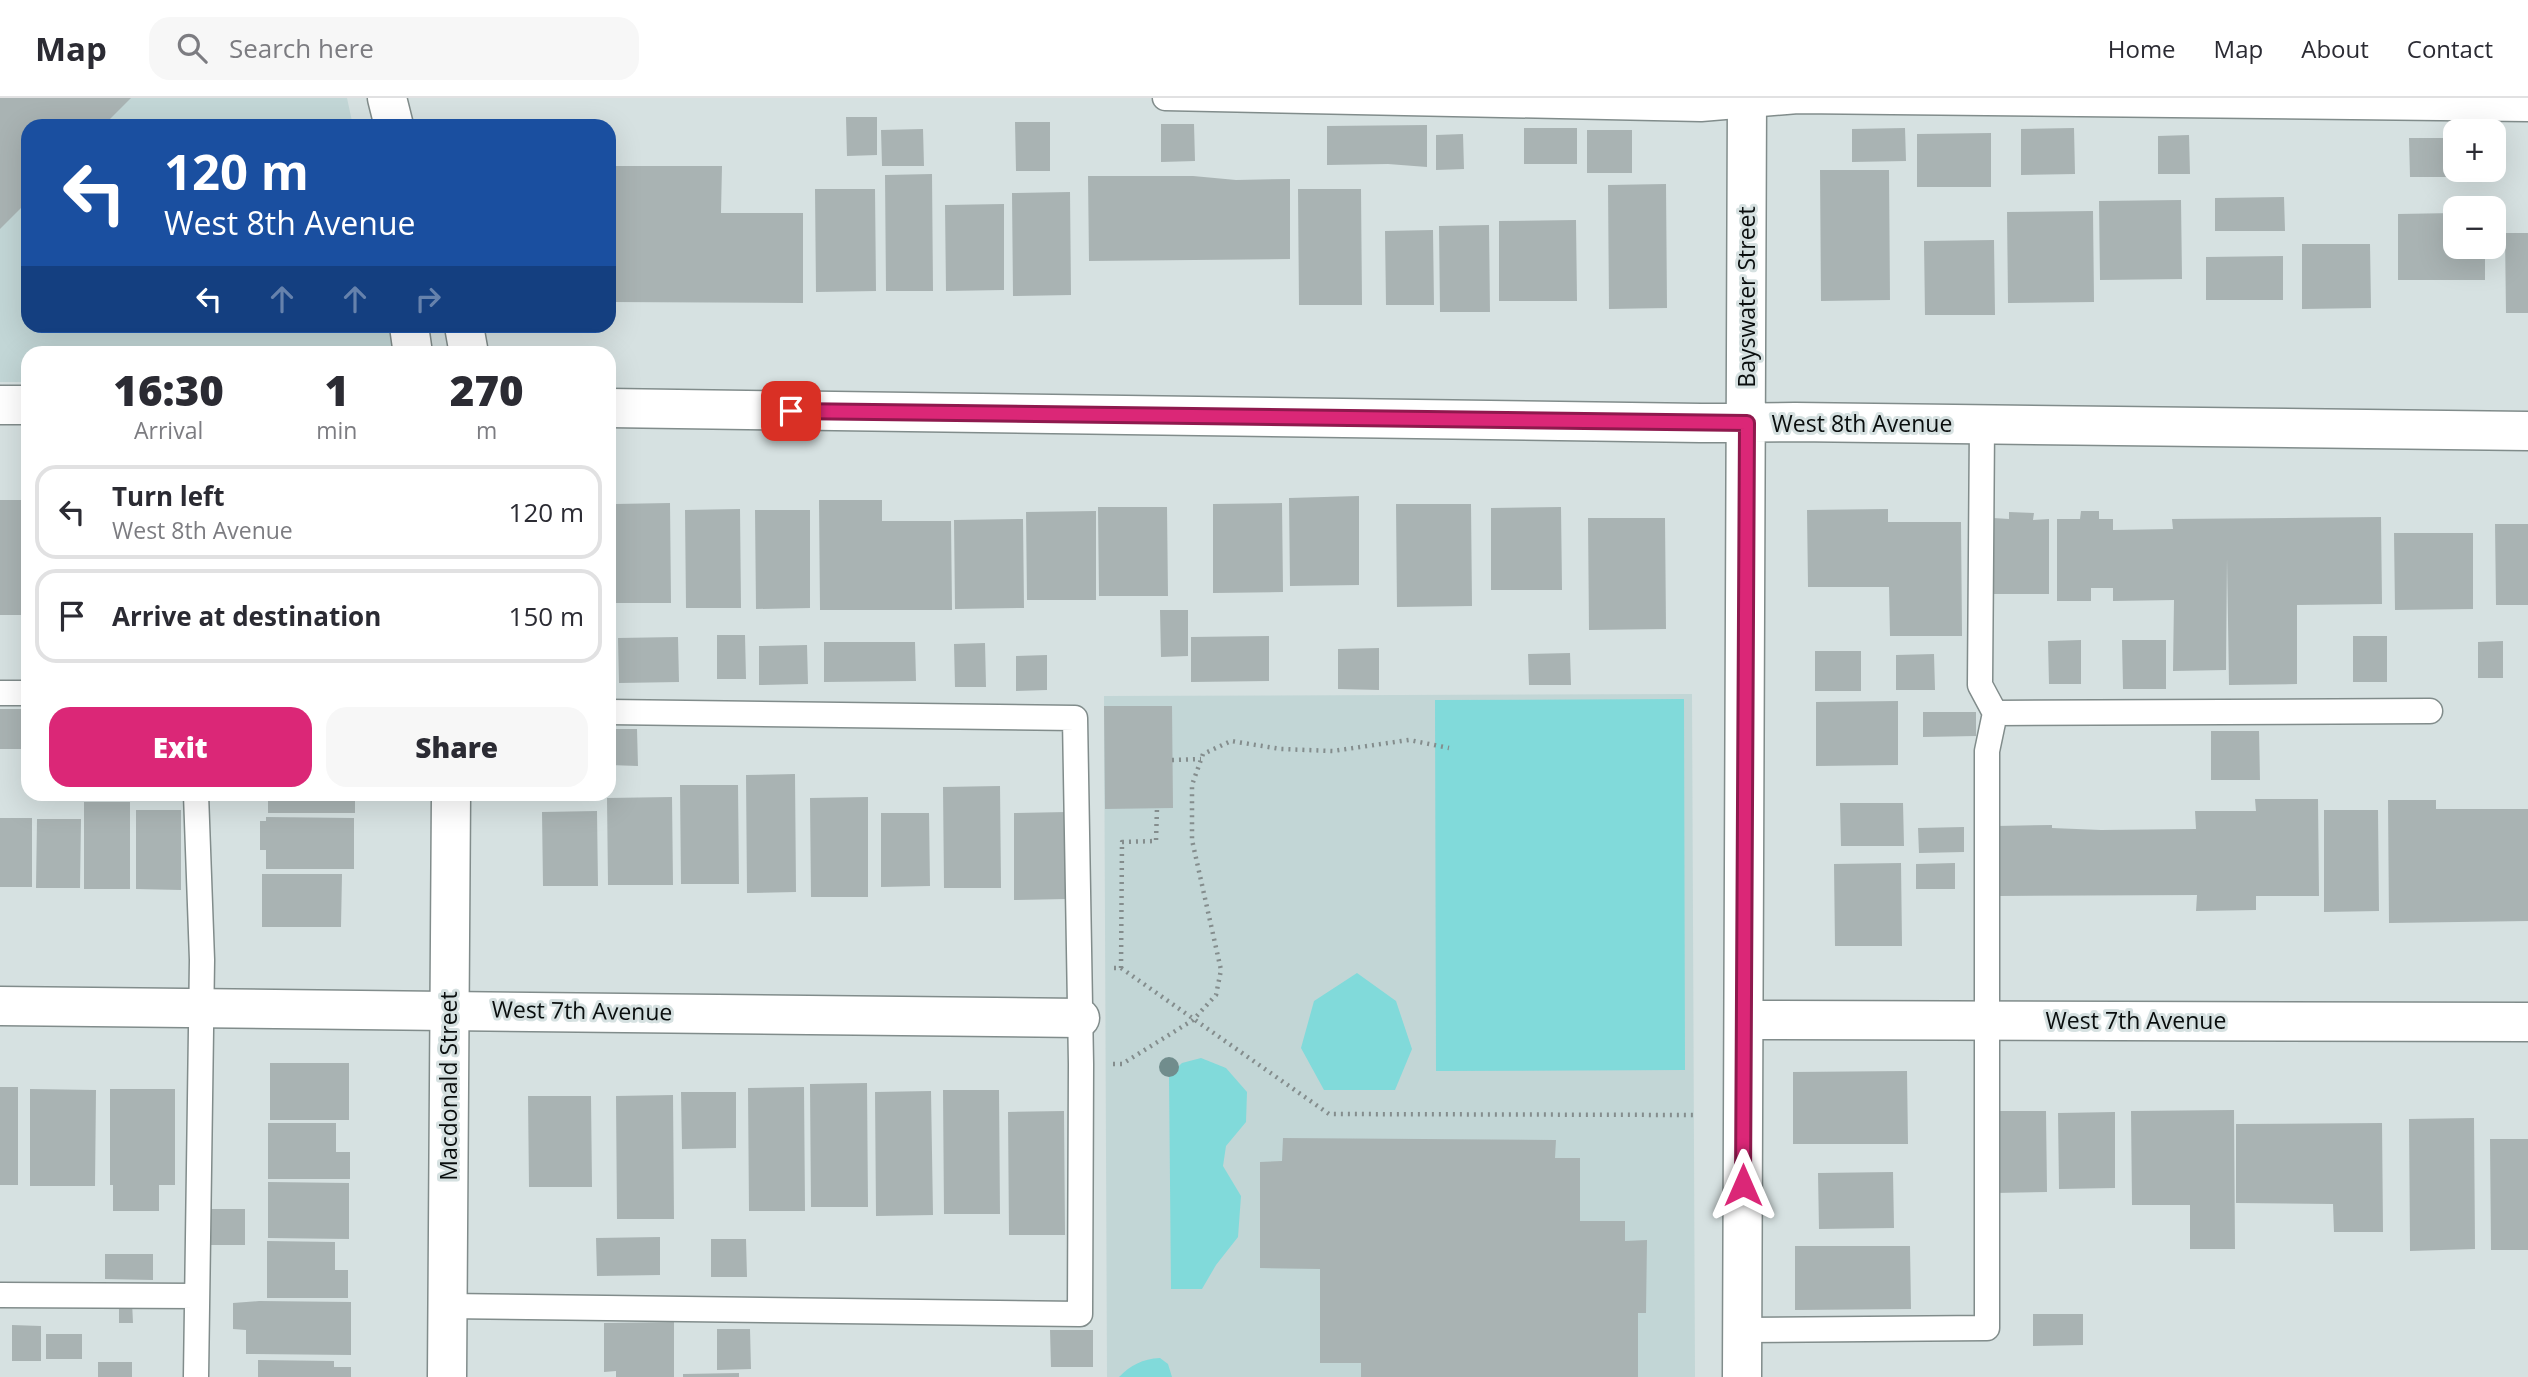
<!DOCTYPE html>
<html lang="en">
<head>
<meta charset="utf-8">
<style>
	body { margin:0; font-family:"Open Sans",sans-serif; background:#f7f7f7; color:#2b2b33; height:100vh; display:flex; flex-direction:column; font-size:26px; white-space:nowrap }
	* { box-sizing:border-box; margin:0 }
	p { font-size:23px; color:#7c7c81 }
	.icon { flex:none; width:38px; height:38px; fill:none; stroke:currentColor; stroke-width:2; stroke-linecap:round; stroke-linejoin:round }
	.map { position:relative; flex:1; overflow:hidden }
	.side { position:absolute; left:21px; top:248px; width:595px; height:455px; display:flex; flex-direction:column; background:#fff; border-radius:21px; box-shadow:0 7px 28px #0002 }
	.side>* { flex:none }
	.top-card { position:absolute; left:21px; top:21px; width:595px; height:214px; border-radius:21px; box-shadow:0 7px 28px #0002; background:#1a4fa0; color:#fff; overflow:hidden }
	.controls { position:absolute; left:2443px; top:21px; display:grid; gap:14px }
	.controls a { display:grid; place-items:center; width:63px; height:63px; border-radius:14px; background:#fff; box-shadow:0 7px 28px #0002; font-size:35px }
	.pin { position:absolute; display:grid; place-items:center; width:60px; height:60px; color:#fff; margin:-30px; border-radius:14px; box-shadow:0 4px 10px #0006 }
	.me { position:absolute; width:77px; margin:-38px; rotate:0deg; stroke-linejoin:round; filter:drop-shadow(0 0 5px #0008) }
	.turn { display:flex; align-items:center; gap:24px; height:147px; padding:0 28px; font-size:32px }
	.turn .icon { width:91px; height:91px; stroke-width:2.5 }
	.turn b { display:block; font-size:49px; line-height:60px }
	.lanes { display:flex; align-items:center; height:66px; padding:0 28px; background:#0003; justify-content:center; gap:35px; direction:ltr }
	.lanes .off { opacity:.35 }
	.eta { display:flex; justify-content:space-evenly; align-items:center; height:119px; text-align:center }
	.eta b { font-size:42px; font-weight:800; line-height:49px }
	.action { display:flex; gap:14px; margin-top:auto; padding:14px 28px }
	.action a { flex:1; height:80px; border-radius:21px; background:#db2777; color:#fff; font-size:28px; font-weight:800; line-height:80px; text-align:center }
	.action a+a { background:#f7f7f7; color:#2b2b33 }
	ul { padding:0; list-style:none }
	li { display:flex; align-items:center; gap:21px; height:94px; margin:0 14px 10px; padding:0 14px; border:4px solid #e1e1e2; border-radius:21px }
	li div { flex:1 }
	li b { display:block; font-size:26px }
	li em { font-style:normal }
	header { display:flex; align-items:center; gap:42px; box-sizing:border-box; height:98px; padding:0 35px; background:#fff; border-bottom:2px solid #e1e1e2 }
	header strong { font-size:33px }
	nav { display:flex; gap:38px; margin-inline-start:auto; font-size:24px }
	.search { width:490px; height:63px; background:#f7f7f7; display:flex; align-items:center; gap:18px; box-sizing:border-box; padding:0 24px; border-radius:21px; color:#7c7c81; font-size:26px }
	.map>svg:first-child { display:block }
	.built { fill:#c2d6d6 }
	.green { fill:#81dada }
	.building { fill:#a9b3b3 }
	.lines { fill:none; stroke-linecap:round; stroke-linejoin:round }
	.service-casing { stroke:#818c8b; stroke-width:27 }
	.minor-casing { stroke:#818c8b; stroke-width:41 }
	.tertiary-casing { stroke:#818c8b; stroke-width:41 }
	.path { stroke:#848d8d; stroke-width:4.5; stroke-dasharray:2 5; stroke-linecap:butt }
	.service { stroke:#fff; stroke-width:24 }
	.minor { stroke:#fff; stroke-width:38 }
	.tertiary { stroke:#fff; stroke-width:38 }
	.tree { fill:#718d8d }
	.route-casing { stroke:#8e194d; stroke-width:18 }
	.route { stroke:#db2777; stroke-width:12 }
	.labels { text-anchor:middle; stroke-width:6; stroke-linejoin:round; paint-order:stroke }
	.street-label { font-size:23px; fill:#0a0e0e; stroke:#d6e1e1 }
</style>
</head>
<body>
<header>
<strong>Map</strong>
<div class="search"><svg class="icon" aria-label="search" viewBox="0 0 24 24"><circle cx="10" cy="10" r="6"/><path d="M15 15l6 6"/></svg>Search here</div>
<nav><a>Home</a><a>Map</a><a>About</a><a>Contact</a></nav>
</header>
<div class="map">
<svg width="2528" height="1279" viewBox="0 0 2528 1279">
	<rect width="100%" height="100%" fill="#d6e1e1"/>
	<!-- built -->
	<path class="built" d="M0,0H347L353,28H28V228H395V255L28,256V284H0Z
		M1692,596L1695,1279H1107L1104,598Z"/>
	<!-- green -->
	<path class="green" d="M1684,601L1685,972L1436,973L1435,602Z
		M1357,875L1396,903L1412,951L1395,992H1324L1301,950L1314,903Z
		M1201,960L1226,970L1247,994L1246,1024L1226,1048L1223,1068L1241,1098L1238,1139L1216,1167L1202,1191H1171L1169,977L1182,965Z
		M1160,1260L1168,1266L1172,1279H1119C1131,1267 1142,1261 1160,1260Z"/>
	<!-- building -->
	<path class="building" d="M0,0H131L103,28H28V103L0,131Z
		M846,19H877V57L847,58Z
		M1015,24H1050V73H1016Z
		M1161,26H1194L1195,63L1161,64Z
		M1427,27V69L1388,66L1327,67V28Z
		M1524,30H1577V66H1524Z
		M1905,30L1906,63L1852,64V31Z
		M2074,30L2075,76L2021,77V31Z
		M923,31L924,68H882L881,32Z
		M1587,32H1632V75H1587Z
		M1991,35V89H1917V36Z
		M1463,36L1464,71L1436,72V37Z
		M2189,37L2190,76H2158V38Z
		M2409,40H2455V72H2463V79H2410Z
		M609,68H722L721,115H803V205L609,204Z
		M1820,72H1889L1890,202L1821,203Z
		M932,76L933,193H886L885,77Z
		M1088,78H1193L1236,82L1290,81V161L1089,163Z
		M1666,86L1667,210L1609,211L1608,87Z
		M815,91H875L876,193L816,194Z
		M1298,91H1361L1362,207H1299Z
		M1070,94L1071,197L1013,198L1012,95Z
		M2284,99L2285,133H2215V100Z
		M2181,102L2182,181L2100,182L2099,103Z
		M1004,106V192L946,193L945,107Z
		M2093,113L2094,204L2008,205L2007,114Z
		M2455,115V149H2485V182H2398V116Z
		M1576,122L1577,203H1499V123Z
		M1489,127L1490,214H1440L1439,128Z
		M1433,132L1434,207H1386L1385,133Z
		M2505,135H2528V215H2506Z
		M1994,142L1995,217H1925L1924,143Z
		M2302,146H2370L2371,210L2302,211Z
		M2283,158V202H2206V159Z
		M1359,398V487L1290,488L1289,400Z
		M0,402H28V517H0Z
		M819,402H882V423H951L952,512H820Z
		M670,405L671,505H616L615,406Z
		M1282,405L1283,494L1213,495V406Z
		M1396,406H1471L1472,508L1397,509Z
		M1098,409H1167L1168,498H1099Z
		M1561,409L1562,492H1491V410Z
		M740,411L741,510H686L685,412Z
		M1888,411V424H1961L1962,538H1890L1889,489H1808L1807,412Z
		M755,412H810V510L756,511Z
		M1096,413V502H1027L1026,414Z
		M2081,413H2099V421H2113V432L2173,431L2172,421L2381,419L2382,506L2297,507V586L2229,587L2227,460L2226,572L2173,573L2174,502L2113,503V490H2091V503H2057V421H2080Z
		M2009,414L2034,415L2033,422L2049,421V496H1992L1993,420L2009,421Z
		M1588,420H1665L1666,531L1589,532Z
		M1023,421L1024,510L955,511L954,422Z
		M2495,426H2528V507H2496Z
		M2394,435H2473V511L2395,512Z
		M1160,512H1188V558L1161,559Z
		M717,537H745L746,581H717Z
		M1269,538V583L1191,584V539Z
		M2353,538H2387V584H2353Z
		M678,539L679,584L619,585L618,540Z
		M2081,542V586H2049L2048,543Z
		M2122,542H2166V591H2123Z
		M2503,543V580H2478V544Z
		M824,544H915L916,583L824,584Z
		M985,545L986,589H955L954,546Z
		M807,547L808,586L759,587V548Z
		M1379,550V592L1338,591V551Z
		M1815,553H1861V593H1815Z
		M1570,555L1571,587H1529L1528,556Z
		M1934,556L1935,592H1896V557Z
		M1047,557V592L1016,593V558Z
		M1898,603V667L1816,668V604Z
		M1104,608H1172L1173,710L1105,711Z
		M0,611H25V651H0Z
		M1923,614H1976V638L1923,639Z
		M609,631H637L638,668L609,667Z
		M2211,633H2259L2260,682H2211Z
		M795,676L796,794L747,795L746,677Z
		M680,687H738L739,786H681Z
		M1000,688L1001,790H944L943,689Z
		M268,696H355V715H268Z
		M672,699L673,787H608L607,700Z
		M868,699V799H811L810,700Z
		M2255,701H2318L2319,798H2256V812L2196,813L2197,797L1998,798L1997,728L2052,727V730L2101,732L2196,731L2195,713H2256Z
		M2388,702H2436V711H2528V823L2389,825Z
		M84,704H130V791H84Z
		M1840,705H1903L1904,748H1841Z
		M136,712H181V792L136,791Z
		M2324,712H2378L2379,813L2324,814Z
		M597,713L598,788H543L542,714Z
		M1067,714V801L1014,802V715Z
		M881,715H929L930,788L881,789Z
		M266,719L354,720V771H266V752H260V723H266Z
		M0,720H32V789H0Z
		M37,721H81L80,790H36Z
		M1964,729V754L1919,755L1918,730Z
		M1901,765L1902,848H1835L1834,766Z
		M1955,765V791H1916V766Z
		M262,776H342L341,829H262Z
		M270,965H349V1022H270Z
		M1907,973L1908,1046H1793V974Z
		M867,985L868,1109H811L810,986Z
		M0,989H18V1087H0Z
		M804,989L805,1113H749L748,990Z
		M30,991L96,992L95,1088H30Z
		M110,991H175V1087H159V1113H113V1087H110Z
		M943,992H999L1000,1116H944Z
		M931,993L933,1117L876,1118L875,994Z
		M681,994H736V1050L682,1051Z
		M673,997L674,1121H617L616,998Z
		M528,998H591L592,1089H529Z
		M2234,1012L2235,1151H2190V1107H2132L2131,1013Z
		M1064,1013L1065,1137H1009L1008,1014Z
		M1993,1013H2046L2047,1094L1994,1095Z
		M2115,1014V1090L2059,1091L2058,1015Z
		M2474,1020L2475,1151L2410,1153L2409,1021Z
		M268,1025H336V1054H350V1081H268Z
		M2382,1025L2383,1134H2334L2333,1106L2236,1105V1026Z
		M1283,1040L1556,1042L1555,1060H1580V1123H1625V1143L1647,1142L1646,1215H1638V1279H1361V1265H1320V1171L1260,1170V1064L1282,1063Z
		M2490,1041H2528V1152H2491Z
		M1893,1074L1894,1130L1819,1131L1818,1075Z
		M268,1084L349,1085V1141L268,1140Z
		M205,1111H245V1147H205Z
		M660,1139V1177L597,1178L596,1140Z
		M711,1141H746L747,1179H711Z
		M267,1143L335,1144V1172H348V1200H267Z
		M1795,1148H1910L1911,1211L1795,1212Z
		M105,1156H153V1182L105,1181Z
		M119,1203L132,1204L133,1225H119Z
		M259,1203L351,1204V1257L246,1256V1232L233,1231V1205Z
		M2033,1216H2083V1247L2033,1248Z
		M674,1224V1279H616V1273L604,1274V1225Z
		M12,1227L41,1228V1263H12Z
		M717,1231H750L751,1271L717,1272Z
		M1050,1232H1093V1269H1051Z
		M46,1236H82V1261H46Z
		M258,1262L334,1263V1269H351V1279H258Z
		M98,1264H132V1279H98Z
		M739,1275V1279H683V1276Z"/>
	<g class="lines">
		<!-- service casing -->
		<g class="service-casing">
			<path id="service" d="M1165,0L1701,11L1798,3L2528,11
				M1982,327L1980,587L1995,615L2430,613
				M0,595H28
				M196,696L202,862L196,1279
				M0,1197L197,1198
				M447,1208L1080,1216L1081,966L1075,620L609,614
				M1742,1232L1987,1230V653L1995,615"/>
		</g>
		<!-- minor casing -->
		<g class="minor-casing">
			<path id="minor" d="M0,307H28
				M609,310L1701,325L1795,324L2528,333
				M0,908L1080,920
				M1744,922L2528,924
				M1742,1279L1747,0"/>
		</g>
		<!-- tertiary casing -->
		<g class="tertiary-casing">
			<path id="tertiary" d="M387,0L394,28
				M409,228L413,256
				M464,228L469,256
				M447,1279L451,696"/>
		</g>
		<!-- path -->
		<path class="path" d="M1172,662L1201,661
			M1114,870H1121L1329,1016L1693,1017
			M1121,870L1122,744L1156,743L1157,710
			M1113,966H1122L1193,922L1216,897L1221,872L1192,742V687L1203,656L1231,643L1281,651L1333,653L1409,642L1449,650"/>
		<!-- service -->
		<use href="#service" class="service"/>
		<!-- minor -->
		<use href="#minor" class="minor"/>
		<!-- tertiary -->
		<use href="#tertiary" class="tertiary"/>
	</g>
	<!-- trees -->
	<circle class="tree" cx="1169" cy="969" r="10"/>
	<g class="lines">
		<!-- route casing -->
		<g class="route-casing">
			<path id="route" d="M791,313L1747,325L1743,1087"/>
		</g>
		<!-- route -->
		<use href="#route" class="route"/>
	</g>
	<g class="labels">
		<!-- street labels -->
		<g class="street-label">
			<text transform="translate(1747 199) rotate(-90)" y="8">Bayswater Street</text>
			<text x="1862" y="334">West 8th Avenue</text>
			<text transform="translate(582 913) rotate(1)" y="8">West 7th Avenue</text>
			<text x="2136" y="931">West 7th Avenue</text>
			<text transform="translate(449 988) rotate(-90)" y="8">Macdonald Street</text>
		</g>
	</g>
</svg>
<div class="controls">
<a>+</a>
<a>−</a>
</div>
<div class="pin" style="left:791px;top:313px;background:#d93025"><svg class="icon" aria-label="arrive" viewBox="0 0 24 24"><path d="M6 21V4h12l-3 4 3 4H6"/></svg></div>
<svg class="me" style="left:1743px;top:1087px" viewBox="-20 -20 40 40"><path d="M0-17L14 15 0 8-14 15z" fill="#db2777" stroke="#fff" stroke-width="4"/></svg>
<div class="top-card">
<div class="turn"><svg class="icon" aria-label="left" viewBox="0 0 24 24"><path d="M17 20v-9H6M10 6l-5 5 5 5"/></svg><div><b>120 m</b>West 8th Avenue</div></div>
<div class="lanes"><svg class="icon" aria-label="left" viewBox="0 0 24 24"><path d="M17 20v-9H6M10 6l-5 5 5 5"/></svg><svg class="icon off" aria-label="ahead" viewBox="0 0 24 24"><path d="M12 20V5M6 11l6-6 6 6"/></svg><svg class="icon off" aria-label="ahead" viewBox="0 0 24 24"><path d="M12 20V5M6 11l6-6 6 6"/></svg><svg class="icon off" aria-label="right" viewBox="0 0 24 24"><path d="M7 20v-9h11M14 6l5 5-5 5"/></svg></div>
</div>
<section class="side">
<div class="eta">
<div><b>16:30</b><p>Arrival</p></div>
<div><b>1</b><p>min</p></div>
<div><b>270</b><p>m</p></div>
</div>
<ul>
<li><svg class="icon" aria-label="left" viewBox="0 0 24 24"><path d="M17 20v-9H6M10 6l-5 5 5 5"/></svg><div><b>Turn left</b><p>West 8th Avenue</p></div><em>120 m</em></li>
<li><svg class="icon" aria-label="arrive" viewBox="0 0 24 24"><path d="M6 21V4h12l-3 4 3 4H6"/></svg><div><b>Arrive at destination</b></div><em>150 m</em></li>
</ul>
<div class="action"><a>Exit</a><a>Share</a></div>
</section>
</div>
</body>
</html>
